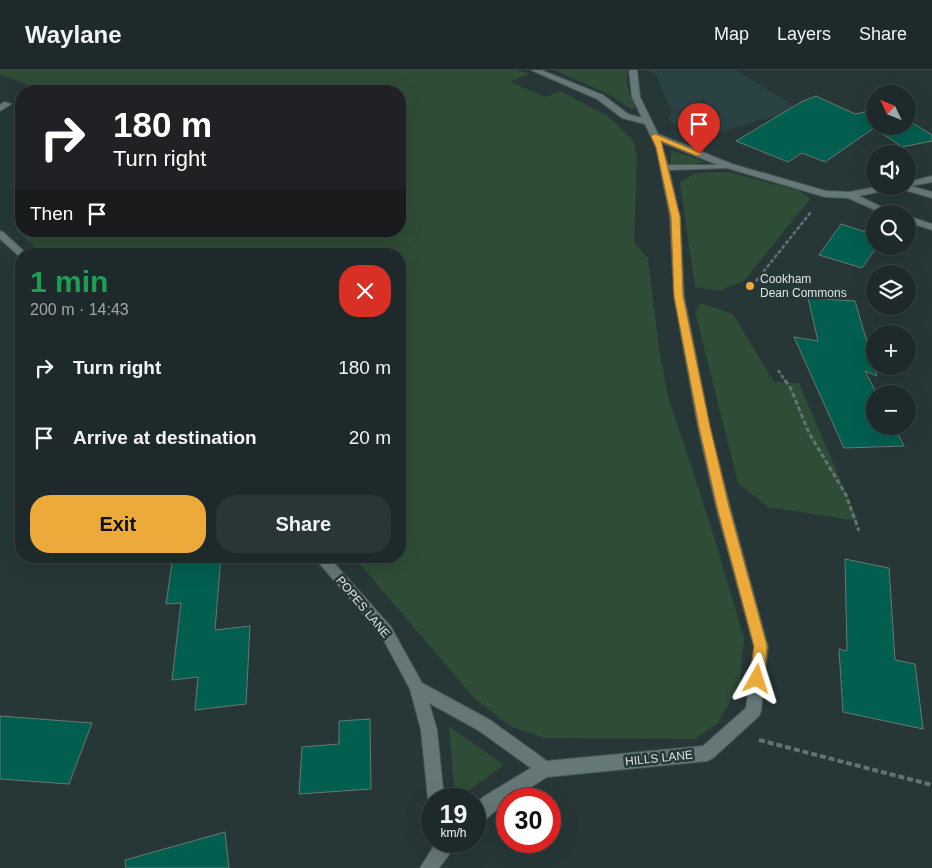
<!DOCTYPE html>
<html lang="en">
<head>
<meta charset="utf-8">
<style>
	body { margin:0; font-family:Arial,sans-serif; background:#2a3536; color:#f1f3f6; height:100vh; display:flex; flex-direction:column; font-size:19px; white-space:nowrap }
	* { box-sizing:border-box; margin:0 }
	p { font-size:16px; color:#a0a6a8 }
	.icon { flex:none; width:28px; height:28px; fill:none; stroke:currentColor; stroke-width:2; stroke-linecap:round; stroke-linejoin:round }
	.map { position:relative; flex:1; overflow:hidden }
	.details { position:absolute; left:15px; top:178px; width:391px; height:315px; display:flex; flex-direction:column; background:#1d292a; border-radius:20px; box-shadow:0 5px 20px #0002,0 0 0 1px #3b4547 }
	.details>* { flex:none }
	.top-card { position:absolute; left:15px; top:15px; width:391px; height:152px; border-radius:20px; box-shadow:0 5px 20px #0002,0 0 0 1px #3b4547; background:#202124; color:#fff; overflow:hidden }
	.needle { width:32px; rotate:313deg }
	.controls { position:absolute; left:866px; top:15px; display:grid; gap:10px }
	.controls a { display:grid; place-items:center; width:50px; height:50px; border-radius:50%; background:#1d292a; box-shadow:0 5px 20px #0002,0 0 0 1px #3b4547; font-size:25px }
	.speed { position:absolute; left:421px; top:718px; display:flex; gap:10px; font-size:25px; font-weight:700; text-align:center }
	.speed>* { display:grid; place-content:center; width:65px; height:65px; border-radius:50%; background:#1d292a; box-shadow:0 5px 20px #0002,0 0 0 1px #3b4547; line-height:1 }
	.speed small { font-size:12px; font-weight:400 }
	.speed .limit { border:8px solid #d22; background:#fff; color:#111 }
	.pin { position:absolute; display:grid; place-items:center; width:42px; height:42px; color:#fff; margin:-51px -21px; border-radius:50% 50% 50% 0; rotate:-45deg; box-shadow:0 0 5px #0007 }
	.pin .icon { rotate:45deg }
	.me { position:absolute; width:55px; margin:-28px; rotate:6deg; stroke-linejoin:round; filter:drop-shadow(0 0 4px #0008) }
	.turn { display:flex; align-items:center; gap:18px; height:105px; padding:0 15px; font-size:22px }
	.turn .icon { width:65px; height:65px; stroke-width:2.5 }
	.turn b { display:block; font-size:35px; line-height:42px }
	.then { display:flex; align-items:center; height:48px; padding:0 15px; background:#0003; gap:10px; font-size:19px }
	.round { display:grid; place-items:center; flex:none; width:52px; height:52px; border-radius:20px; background:#2a3536 }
	.headline { display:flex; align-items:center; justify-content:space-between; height:85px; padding:0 15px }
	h1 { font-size:30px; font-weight:800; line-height:38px; color:#1e9e55 }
	.cta { display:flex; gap:10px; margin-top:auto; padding:10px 15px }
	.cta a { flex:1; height:58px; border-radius:20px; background:#ebaa39; color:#111; font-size:20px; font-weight:800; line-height:58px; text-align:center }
	.cta a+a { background:#2a3536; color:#f1f3f6 }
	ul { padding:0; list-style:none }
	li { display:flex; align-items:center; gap:15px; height:70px; padding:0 15px }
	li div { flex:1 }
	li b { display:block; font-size:19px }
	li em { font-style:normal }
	header { display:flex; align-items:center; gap:30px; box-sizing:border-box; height:70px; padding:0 25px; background:#1d292a; border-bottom:1px solid #3b4547 }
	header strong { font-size:24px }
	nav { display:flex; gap:28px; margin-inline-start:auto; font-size:18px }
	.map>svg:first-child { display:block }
	.built { fill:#2b4244 }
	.green { fill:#2e4c36 }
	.building { fill:#025e4f; stroke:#687874 }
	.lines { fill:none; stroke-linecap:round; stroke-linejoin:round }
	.minor-casing { stroke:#485556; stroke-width:2 }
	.path-far2 { stroke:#647273; stroke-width:2.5; stroke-dasharray:4 2; stroke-linecap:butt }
	.path-far1 { stroke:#647273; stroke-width:3; stroke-dasharray:5 2.5; stroke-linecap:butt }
	.path { stroke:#647273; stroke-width:4; stroke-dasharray:6 3; stroke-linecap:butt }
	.minor { fill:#667778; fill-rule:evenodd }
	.route { fill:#ebaa39; stroke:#996e25 }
	.poi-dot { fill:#ebaa39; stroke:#273738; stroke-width:2 }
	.labels { text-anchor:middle; stroke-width:5; stroke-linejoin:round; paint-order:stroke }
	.poi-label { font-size:12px; fill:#d9e3e4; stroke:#273738; text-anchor:start }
	.street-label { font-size:12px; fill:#d9e3e4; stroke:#273738 }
</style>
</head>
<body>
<header>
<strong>Waylane</strong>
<nav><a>Map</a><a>Layers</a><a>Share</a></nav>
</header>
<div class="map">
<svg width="932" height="798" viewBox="0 0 932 798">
	<rect width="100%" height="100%" fill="#273738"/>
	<!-- built -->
	<path class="built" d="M646,0H736L802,41L760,50L695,70L668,49L672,41L656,5Z"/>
	<!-- green -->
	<path class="green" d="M0,0H518L529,4L510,12L546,27L560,21L608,46L633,70L637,85L634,172L648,188L659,279L668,326L712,460L744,568L740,612L718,653L695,669L544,668L510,656L474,628L353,486H400V184H43L16,160L21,149V161H400V21H45L0,4Z
		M554,0H627V15L635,38L632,39L608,24Z
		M670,80L706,92L675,96L671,94Z
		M728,102L800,121L810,129L744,211L719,221L695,217L680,113L694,103Z
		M701,233L733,244L774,312L799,313L858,451L768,437L738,413L695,242Z
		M449,656L504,695L458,729H455Z"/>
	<!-- building -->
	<path class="building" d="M816,26L855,44L875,40V56H908V50L932,65V71L902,77L874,58L825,92L802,83L788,92L736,71L803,31Z
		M841,154L875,165V179L862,198L819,185Z
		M808,228L855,231L877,306L865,301L877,324H875V356H894L904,376L844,378L794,267L818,271Z
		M173,486H221L215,560L250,556L246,634L195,640L198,607L172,610L181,533L166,534Z
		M845,489L889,498L895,590L915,594L923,659L843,642L839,579L847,581Z
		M0,646L92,653L69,714L0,709Z
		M370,649L371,719L299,724L302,677L339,674V651Z
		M225,762L229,798H126L125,790Z"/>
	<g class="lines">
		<!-- minor casing -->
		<g class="minor-casing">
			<path id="minor" d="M531,0H541L603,25L628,44L642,48L632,27L629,0H637L640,27L658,64L732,94L826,121L850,122L881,116H908V112L932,106V112L911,116L932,122V128L898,118L859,126L896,144H884L848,128L825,127L727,98L669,100L680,147L684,226L710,357L730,437L768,577L761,641L759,646L713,688L707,691L547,707L512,729H508V731C496,738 487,751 475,756V735L483,727L531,698L478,660L429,633L437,660L444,729H432V736L430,735L428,729L421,660L410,619L381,565L313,486H328L391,557L422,613L490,650L547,691L703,676L746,638L754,577L716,437L698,357L674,226L670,147L656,77L645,54L622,48L597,29ZM661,72L718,95H668Z
				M4,32L11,34L0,41V35Z
				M908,146L932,154V160L908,152Z
				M0,161L3,162L27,184L19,186L0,169Z
				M437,771H459L439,798H420Z"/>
		</g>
		<!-- path-far2 -->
		<path class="path-far2" d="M752,216L811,142
			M778,300L786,312"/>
		<!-- path-far1 -->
		<path class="path-far1" d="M785,310L791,319L809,363L846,425L859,461"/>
		<!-- path -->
		<path class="path" d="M759,670L932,715"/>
		<!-- minor -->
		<use href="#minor" class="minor"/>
	</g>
	<!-- route -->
	<path class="route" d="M655,64L703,84L697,86L661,71L680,147L683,226L710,357L729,437L767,576L764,609L762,613L757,615L752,613L750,609L754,576L717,437L699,357L674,226L671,147L656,77L651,66Z"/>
	<!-- markers -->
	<circle class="poi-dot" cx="750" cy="216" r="5"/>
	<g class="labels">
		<!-- poi labels -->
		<g class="poi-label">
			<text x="760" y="213">Cookham<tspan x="760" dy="14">Dean Commons</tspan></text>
		</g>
		<!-- street labels -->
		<g class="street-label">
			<text transform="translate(363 537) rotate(50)" y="4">POPES LANE</text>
			<text transform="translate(659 688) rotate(-6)" y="4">HILLS LANE</text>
		</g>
	</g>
</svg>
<div class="controls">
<a><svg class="needle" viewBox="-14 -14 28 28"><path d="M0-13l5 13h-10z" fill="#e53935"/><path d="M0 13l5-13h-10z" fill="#a0a6a8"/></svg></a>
<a><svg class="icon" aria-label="sound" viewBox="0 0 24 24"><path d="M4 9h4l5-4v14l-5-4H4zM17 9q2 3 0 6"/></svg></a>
<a><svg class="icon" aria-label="search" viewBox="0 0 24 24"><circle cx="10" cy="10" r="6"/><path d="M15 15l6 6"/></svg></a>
<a><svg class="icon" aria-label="layers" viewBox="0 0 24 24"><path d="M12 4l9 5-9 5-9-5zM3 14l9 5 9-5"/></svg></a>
<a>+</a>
<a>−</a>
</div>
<div class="speed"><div>19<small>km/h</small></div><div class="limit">30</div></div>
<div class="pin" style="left:699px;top:84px;background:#d93025"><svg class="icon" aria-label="arrive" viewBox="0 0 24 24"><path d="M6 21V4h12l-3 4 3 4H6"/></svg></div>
<svg class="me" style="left:757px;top:609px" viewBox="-20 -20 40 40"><path d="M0-17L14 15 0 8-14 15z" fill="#ebaa39" stroke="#fff" stroke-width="4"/></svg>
<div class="top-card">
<div class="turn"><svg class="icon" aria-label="right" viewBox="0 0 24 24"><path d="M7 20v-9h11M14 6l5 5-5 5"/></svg><div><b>180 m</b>Turn right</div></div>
<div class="then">Then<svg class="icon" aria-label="arrive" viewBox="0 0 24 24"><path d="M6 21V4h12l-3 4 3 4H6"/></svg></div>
</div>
<section class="details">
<div class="headline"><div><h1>1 min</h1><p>200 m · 14:43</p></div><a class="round" style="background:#d93025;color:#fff"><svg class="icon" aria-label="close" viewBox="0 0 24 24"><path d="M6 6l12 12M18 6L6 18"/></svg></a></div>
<ul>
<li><svg class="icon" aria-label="right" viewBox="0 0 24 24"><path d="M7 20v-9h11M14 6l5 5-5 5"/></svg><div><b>Turn right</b></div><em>180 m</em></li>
<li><svg class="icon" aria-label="arrive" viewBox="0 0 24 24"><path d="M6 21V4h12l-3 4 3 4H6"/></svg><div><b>Arrive at destination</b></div><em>20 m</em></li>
</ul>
<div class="cta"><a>Exit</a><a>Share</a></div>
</section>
</div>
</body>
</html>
